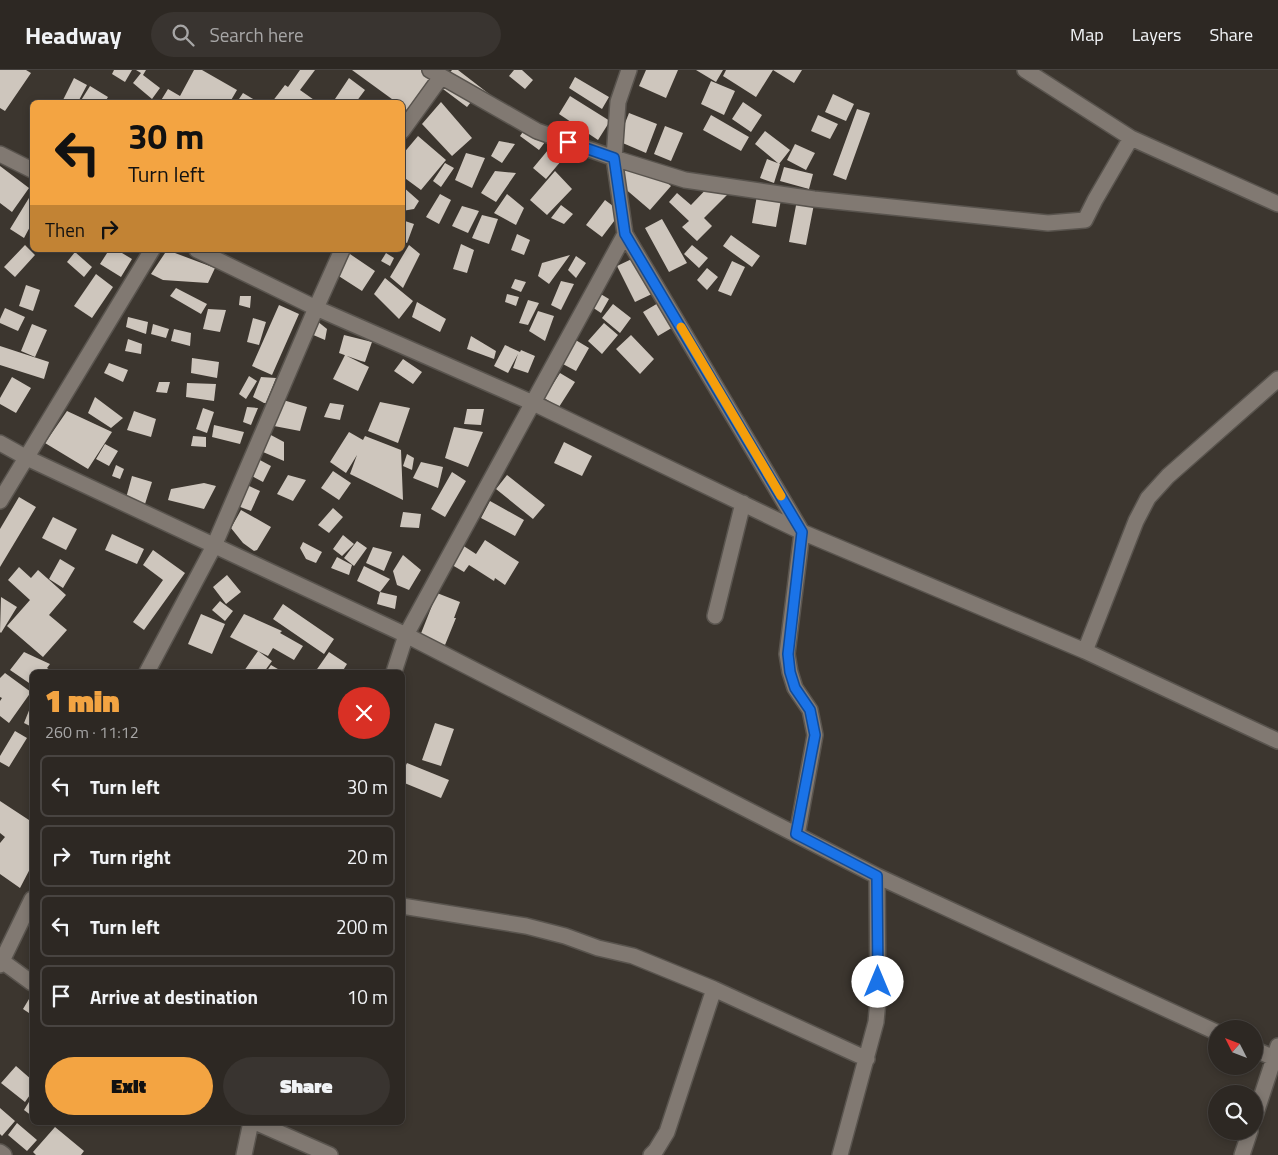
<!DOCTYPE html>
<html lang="en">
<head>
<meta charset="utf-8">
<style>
	body { margin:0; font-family:"Titillium Web",sans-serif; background:#393430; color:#f1f3f6; height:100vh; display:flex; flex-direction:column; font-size:19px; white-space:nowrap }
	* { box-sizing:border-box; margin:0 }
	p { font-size:16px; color:#a7a6a6 }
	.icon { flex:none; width:28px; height:28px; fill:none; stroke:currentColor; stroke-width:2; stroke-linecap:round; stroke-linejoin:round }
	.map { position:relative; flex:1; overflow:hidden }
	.drawer { position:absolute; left:30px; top:600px; width:375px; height:455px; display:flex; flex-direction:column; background:#2d2823; border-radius:8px; box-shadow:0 2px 8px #0003,0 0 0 1px #484441 }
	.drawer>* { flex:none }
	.top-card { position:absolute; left:30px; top:30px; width:375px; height:152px; border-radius:8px; box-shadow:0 2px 8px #0003,0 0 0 1px #484441; background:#f3a442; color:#111; overflow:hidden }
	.needle { width:32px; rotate:312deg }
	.buttons { position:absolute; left:1208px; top:950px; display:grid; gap:10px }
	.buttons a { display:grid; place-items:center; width:55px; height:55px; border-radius:50%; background:#2d2823; box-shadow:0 2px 8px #0003,0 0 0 1px #484441; font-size:25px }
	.pin { position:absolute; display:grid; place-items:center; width:42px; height:42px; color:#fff; margin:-21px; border-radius:10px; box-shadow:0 2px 8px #0006 }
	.me { position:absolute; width:55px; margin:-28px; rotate:0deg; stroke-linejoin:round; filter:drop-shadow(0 0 4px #0008) }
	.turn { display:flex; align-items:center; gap:18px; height:105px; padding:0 15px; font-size:22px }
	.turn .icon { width:65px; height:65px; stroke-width:2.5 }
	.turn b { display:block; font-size:35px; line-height:42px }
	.then { display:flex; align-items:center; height:48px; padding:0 15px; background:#0003; gap:10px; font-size:19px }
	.round { display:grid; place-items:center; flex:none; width:52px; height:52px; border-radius:26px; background:#393430 }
	.headline { display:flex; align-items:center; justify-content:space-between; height:85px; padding:0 15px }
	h1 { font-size:30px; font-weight:800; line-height:38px; color:#f3a442 }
	.primary-button { display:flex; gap:10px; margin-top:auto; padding:10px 15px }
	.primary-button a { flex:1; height:58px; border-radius:30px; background:#f3a442; color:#111; font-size:20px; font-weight:800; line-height:58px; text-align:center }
	.primary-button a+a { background:#393430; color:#f1f3f6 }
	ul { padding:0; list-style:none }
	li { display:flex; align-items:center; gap:15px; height:62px; margin:0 10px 8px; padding:0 5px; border:2px solid #484441; border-radius:8px }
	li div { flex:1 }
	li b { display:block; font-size:19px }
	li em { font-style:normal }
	header { display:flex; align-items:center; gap:30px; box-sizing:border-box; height:70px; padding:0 25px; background:#2d2823; border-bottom:1px solid #484441 }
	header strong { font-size:24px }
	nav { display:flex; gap:28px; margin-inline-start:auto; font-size:18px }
	.search { width:350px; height:45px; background:#393430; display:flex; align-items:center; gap:12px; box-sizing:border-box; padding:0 18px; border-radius:28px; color:#a7a6a6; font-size:19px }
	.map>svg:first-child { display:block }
	.building { fill:#cec6bd }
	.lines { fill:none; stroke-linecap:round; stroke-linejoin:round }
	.street-casing { stroke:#59544e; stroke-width:18 }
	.street { stroke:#817972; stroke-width:15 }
	.route-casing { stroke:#114b97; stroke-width:12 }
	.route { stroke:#1a73e8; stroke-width:9 }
	.slow { stroke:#f59e0b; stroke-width:9 }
</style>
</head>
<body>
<header>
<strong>Headway</strong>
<div class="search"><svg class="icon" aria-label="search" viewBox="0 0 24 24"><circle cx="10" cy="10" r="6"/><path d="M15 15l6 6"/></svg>Search here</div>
<nav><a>Map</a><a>Layers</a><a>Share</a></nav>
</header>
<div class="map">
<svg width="1278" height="1085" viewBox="0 0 1278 1085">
	<rect width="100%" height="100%" fill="#3c362f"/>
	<!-- building -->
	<path class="building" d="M0,0H26L31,3L5,41L0,38Z
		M114,0H132L125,12L112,4Z
		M136,0H146L143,5L160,18L152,29L133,13L141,3Z
		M194,0H202L237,20L230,32H160L168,19L180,26Z
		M300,0H315L300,20L317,32H272L285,15L288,17Z
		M352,0H427L433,4L407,40L402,37V32H396Z
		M452,0H458L497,30L475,27L467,37L439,16Z
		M514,0H522L533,10L525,19L509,6Z
		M646,0H678L666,28L639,16Z
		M696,0H723L716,12Z
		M726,0H773L756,27L723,6Z
		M773,0H802L794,13Z
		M575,7L609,27L602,39L569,18Z
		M74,8L87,15L78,32H62Z
		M349,8L365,20L356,32H333Z
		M711,11L735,21L724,45L701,34Z
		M90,16L108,27L105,32H80Z
		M243,23L258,32H237Z
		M833,24L854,34L846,51L825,42Z
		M570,26L610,51L598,70L559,44Z
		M441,32L472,68L452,86L422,54Z
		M743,32L762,45L751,62L732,49Z
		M857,39L870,43L846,110L833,105Z
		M629,43L657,54L646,83L618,71Z
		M711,45L749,67L741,81L703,60Z
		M818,45L838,54L830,69L811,61Z
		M529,53L548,68L539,80L520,66Z
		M665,56L683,63L671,91L654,84Z
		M765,61L790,80L779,94L755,74Z
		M418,66L446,90L421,120L402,106V85Z
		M499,71L515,74L502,93L491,86Z
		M553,74L566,85L546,109L533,98Z
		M795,74L815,83L806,100L787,90Z
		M466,83L485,88L472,118L455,110Z
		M637,87L671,116L650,140L616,111Z
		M767,89L780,94L774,113L760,108Z
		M445,93L454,98L441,117L433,111Z
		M0,96L29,118L12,142L0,133Z
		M784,97L813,104L809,119L780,111Z
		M495,101L516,103L496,132L481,123Z
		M555,101L572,119L547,145L530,130Z
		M715,110L728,124L704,148L712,156L697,171L682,157L689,151L669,132L677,123L691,135Z
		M402,116L419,131L414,139L402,141Z
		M758,120L782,124L776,157L752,153Z
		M32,123V153L24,168L10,159Z
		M440,124L451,130L439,154L426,147Z
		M507,124L524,138L516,155L494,143Z
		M798,125L815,129L806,175L789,172Z
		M605,130L621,142L602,167L586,155Z
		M561,135L573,144L564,154L551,148Z
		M462,136L479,141L468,163L452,156Z
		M482,145L498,149L489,174L472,168Z
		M662,149L687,193L669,202L645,158Z
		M402,150L414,154L407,173L402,171Z
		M517,164L530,170L524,185L511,180Z
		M731,165L760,186L752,197L723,176Z
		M461,174L474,180L467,203L453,199Z
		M25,175L35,185L15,207L4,197Z
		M409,175L420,184L403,218L390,207Z
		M692,175L708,188L699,198L684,184Z
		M109,180H117L132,189L121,207L100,194Z
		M167,180L215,198L208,213L163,210L151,204Z
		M75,182L92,197L84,207L67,192Z
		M347,182L375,201L362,221L334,203Z
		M386,183L394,188L390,196L381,191Z
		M570,185L549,214L538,206L542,193Z
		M576,186L586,193L576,208L568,200Z
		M636,187L654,223L635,232L617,196Z
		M732,191L745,197L731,226L718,221Z
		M707,198L718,207L707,220L697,210Z
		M96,204L113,217L92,248L74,236Z
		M385,208L413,231L399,249L374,224Z
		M515,209L526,212L521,222L511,218Z
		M561,211L574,214L561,240L551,235Z
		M26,215L40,220L33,241L19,236Z
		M176,218L207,234L201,244L170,226Z
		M594,220L609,229L601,243L586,233Z
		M507,224L519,227L516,236L505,232Z
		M240,226H251L250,238L239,235Z
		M528,230L539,233L528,255L519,253Z
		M417,232L446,249L440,262L412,247Z
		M660,232L675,256L658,266L643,242Z
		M613,234L631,248L620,263L602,248Z
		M279,235L299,244L272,305L252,296Z
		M5,238L25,247L18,261L0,253V249Z
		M208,239L226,240L220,262L203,259Z
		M538,241L554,246L545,271L529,261Z
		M128,247L148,252L146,264L126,257Z
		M253,248L266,252L259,275L247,272Z
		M317,251L327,259L325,270L311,264Z
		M604,253L618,265L602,284L588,271Z
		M32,254L47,260L35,287L21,281Z
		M153,254L169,259L166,268L151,264Z
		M174,259L191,263L190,276L171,271Z
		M344,265L372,272L365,292L361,291L339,283Z
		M631,265L654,289L640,304L616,279Z
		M471,266L496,281L494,289L467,279Z
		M128,269L142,274L141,284L125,281Z
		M574,269L589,278L576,301L561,293Z
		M505,275L520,282L521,280L535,286L528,303L513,298L518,284L508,303L494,296Z
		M0,276L49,292L44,309L0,295Z
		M345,285L369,297L358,321L333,309Z
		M192,288L219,292L217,308L191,303Z
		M403,289L422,302L413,314L394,301Z
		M109,293L128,300L123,312L104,303Z
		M560,303L575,312L559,337L544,328Z
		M249,306L257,311L246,329L239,324Z
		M12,307L31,318L16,343L0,334V328Z
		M261,307L276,308L266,333H264L253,327Z
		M159,312H170L167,323L156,322Z
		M187,313L216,314L214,331L186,327Z
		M95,327L123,348L111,358L88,343Z
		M283,330L307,337L300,361L274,356Z
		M380,332L410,338L398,373L368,361Z
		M330,333L344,335L340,350L324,347Z
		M247,337L258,338L251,355L243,352Z
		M203,338L214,342L207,363L196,359Z
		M467,339H484L481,355L464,354Z
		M67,341L112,362L88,399L45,373Z
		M134,341L156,349L151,367L127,360Z
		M214,355L244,362L240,374L212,367Z
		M454,357L483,362L468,397L445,388Z
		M349,362L363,370L365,366L401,380L403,430L350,404L357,385L346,403L330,392Z
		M269,364L284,372V391L263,382Z
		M193,366L206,367V377L191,376Z
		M564,372L592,386L582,406L554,393Z
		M105,374L118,381L109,396L96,389Z
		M407,384L414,388L412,400L403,396Z
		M258,389L271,396L263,412L250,405Z
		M421,392L443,397L438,418L413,408Z
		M116,395L124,399L120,409L112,406Z
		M333,401L351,413L339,430L321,418Z
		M452,402L466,411L445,447L431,439Z
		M288,405L306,410L293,431L277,424Z
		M507,405L545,435L533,449L496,419Z
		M132,406L152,412L145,434L126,428Z
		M204,413L216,416L204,439L168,430L171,419Z
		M245,414L260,421L251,441L235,435Z
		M19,427L36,437L0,497V459Z
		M490,431L524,450L515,466L481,448Z
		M333,438L343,447L329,463L318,455Z
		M241,440L271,457L257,480L254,481L243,473L231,458Z
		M403,442L421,444L419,458L400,457Z
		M53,447L77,459L66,480L42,468Z
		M112,464L144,479L137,494L105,480Z
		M343,465L354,474L342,486L333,479Z
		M485,470L519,492L505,515L495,508L494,511L469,495L464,502L447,492L459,473L476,484Z
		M357,471L367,478L354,496L344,488Z
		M303,472L322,482L316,493L306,489L300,478Z
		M373,477L392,482L384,501L366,493Z
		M153,480L185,503L144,560L133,552L163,510L143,495Z
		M403,485L421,500L409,520L397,515L393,501Z
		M337,487L352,495L349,505L331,498Z
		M60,489L75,498L63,518L49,509Z
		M364,496L390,509L380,522L357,511Z
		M19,497L31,508L38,500L66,525L49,545L67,560L43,587L7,556L30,530L8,510Z
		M227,505L241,522L226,534L213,517Z
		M380,522L397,526L395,539L377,534Z
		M437,523L460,532L454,548H456L445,575L420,566Z
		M1,527L17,537L1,563L0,562Z
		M220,531L233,541L225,551L212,540Z
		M283,534L334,569L324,584L273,549Z
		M201,544L225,554L212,584L188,574Z
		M244,544L282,561L280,563L303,576L294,590L273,578L268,586L230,567Z
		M258,581L272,591L264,602H246L244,601Z
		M24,582L50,594L47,598L53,602H32V615L10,600Z
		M329,582L347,594L342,602H315Z
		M271,595L283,602H266Z
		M5,603L31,622L9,653L0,646V631L2,628L0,627V608Z
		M30,638L32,639V657L24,653Z
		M435,653L454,659L441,696L422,690Z
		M15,661L27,668L9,697L0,692V686Z
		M407,693L449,710L441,728L402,712V703Z
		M0,731L32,752V795L20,818L0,804V773L5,767L0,763Z
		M32,924V945L23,939Z
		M16,996L32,1010V1022L25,1032L1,1013Z
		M32,1027V1046L24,1040Z
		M0,1038L15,1051L2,1066L0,1064Z
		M17,1053L37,1070L27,1081L8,1065Z
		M55,1057L84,1081L81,1085H36L33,1082Z"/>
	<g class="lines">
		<!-- street casing -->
		<g class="street-casing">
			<path id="street" d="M430,0L537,61L614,88L685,110L814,129L1048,153L1085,150L1095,130L1131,68
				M629,0L618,32L614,88L625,164L802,462L787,584L790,602L795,618L810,640L815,665L797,765
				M1025,0L1131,68L1278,134
				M402,61L441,7
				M0,84L32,100
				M197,180L316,238L533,333L802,462L1085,581L1278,671
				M0,373L27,388L406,565L877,806L1216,962
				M0,431L152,180
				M715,546L743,433
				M1085,581L1136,451L1148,428L1168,406L1278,309
				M147,602L214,476L316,238L342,180
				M394,602L406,565L625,164
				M402,836L526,856L565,866L598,878L633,886L714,919L867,989
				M2,891L32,913
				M0,895L32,829
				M1254,979L1278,990
				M1254,1049L1278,976
				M255,1052L330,1085
				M0,1082L4,1085
				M244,1085L251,1052
				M651,1085L656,1080L667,1062L714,919
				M840,1085L876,952L878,930L877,806
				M1242,1085L1250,1061"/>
		</g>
		<!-- street -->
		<use href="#street" class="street"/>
	</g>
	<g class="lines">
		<!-- route casing -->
		<g class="route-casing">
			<path id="route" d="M568,72L614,88L625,164L802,462L788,584L790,602L795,618L810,640L815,665L796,764L877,806L878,912"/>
		</g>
		<!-- route -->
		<use href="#route" class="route"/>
		<!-- slow -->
		<path class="slow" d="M681,257L781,426"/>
	</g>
</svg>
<div class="buttons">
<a><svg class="needle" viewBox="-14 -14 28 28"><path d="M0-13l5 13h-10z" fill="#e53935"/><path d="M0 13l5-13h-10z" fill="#a7a6a6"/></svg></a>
<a><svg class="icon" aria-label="search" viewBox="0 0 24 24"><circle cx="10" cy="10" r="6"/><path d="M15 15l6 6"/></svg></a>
</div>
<div class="pin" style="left:568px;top:72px;background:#d93025"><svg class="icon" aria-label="arrive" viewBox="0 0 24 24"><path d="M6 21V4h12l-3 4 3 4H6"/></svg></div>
<svg class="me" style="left:878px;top:912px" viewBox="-20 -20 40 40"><circle r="19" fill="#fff"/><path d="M0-13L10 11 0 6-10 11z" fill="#1a73e8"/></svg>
<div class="top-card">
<div class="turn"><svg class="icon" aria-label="left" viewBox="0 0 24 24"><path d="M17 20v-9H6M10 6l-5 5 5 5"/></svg><div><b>30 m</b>Turn left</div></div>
<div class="then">Then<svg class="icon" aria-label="right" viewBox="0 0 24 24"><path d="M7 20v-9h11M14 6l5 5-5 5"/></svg></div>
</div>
<section class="drawer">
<div class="headline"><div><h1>1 min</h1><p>260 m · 11:12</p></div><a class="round" style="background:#d93025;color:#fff"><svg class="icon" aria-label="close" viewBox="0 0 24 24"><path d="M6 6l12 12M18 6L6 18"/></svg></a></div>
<ul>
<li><svg class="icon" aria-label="left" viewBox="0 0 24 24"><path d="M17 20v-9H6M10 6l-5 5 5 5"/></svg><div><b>Turn left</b></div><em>30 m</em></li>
<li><svg class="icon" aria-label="right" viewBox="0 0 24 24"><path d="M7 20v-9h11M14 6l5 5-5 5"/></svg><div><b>Turn right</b></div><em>20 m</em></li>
<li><svg class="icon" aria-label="left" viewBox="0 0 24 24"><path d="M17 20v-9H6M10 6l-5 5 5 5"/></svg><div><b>Turn left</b></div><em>200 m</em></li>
<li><svg class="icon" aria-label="arrive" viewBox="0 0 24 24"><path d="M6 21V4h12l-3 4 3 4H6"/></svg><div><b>Arrive at destination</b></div><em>10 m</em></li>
</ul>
<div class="primary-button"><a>Exit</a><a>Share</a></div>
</section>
</div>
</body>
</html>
